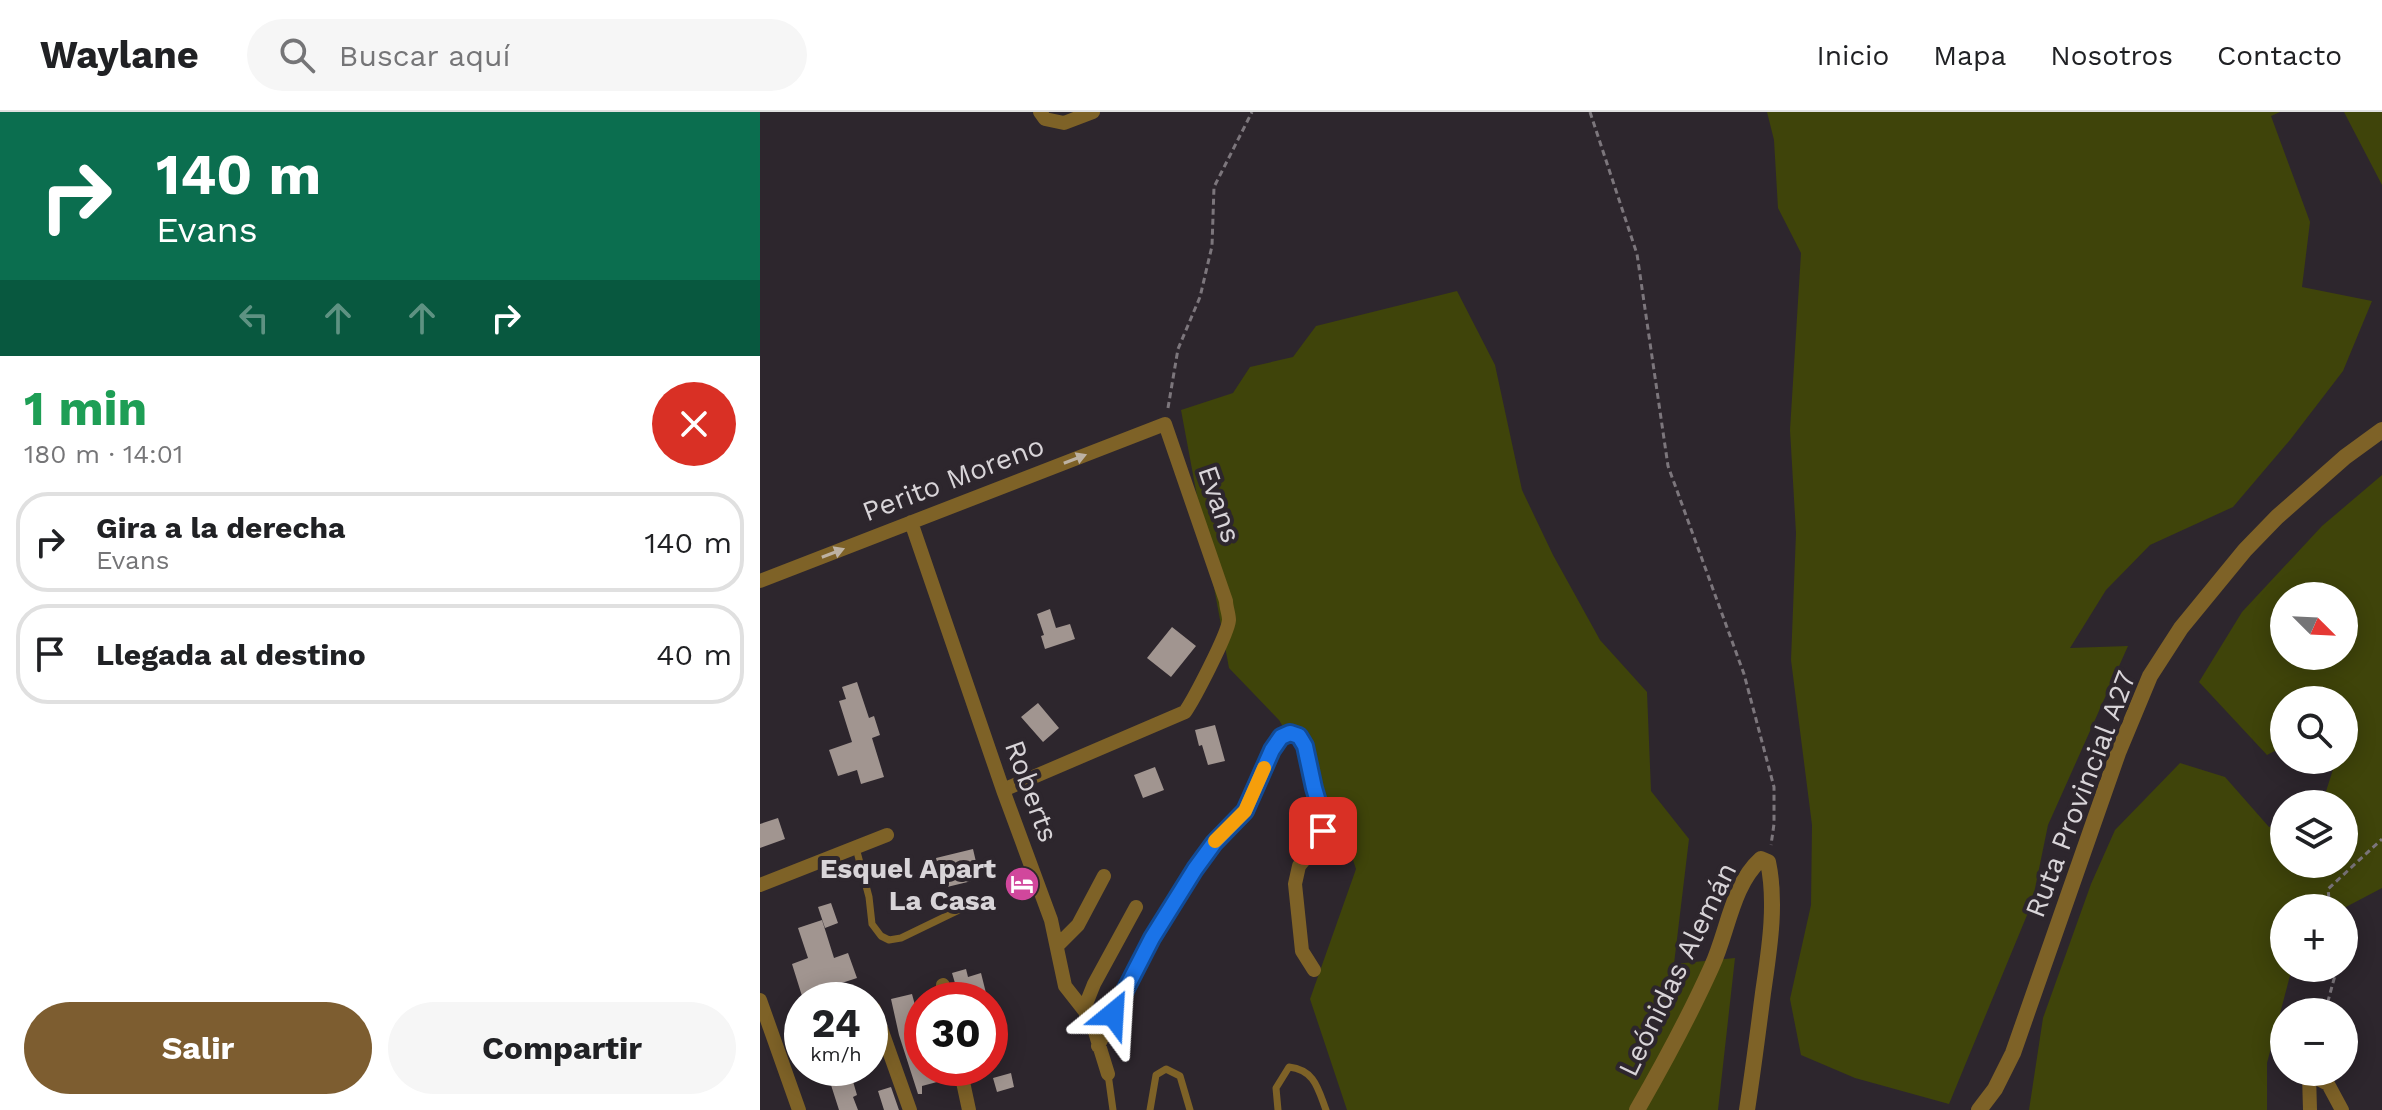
<!DOCTYPE html>
<html lang="es">
<head>
<meta charset="utf-8">
<style>
	body { margin:0; font-family:"Work Sans",sans-serif; background:#f6f6f6; color:#202124; height:100vh; display:flex; flex-direction:column; font-size:30px; white-space:nowrap }
	* { box-sizing:border-box; margin:0 }
	p { font-size:26px; color:#757577 }
	.icon { flex:none; width:44px; height:44px; fill:none; stroke:currentColor; stroke-width:2; stroke-linecap:round; stroke-linejoin:round }
	.map { position:relative; flex:1; overflow:hidden }
	.drawer { display:flex; flex-direction:column; background:#fff; width:760px }
	.drawer>* { flex:none }
	.banner { background:#0b6e4f; color:#fff; overflow:hidden }
	.needle { width:52px; rotate:114deg }
	.controls { position:absolute; left:1510px; top:470px; display:grid; gap:16px }
	.controls a { display:grid; place-items:center; width:88px; height:88px; border-radius:50%; background:#fff; box-shadow:0 4px 20px #0003; font-size:40px }
	.speed { position:absolute; left:24px; top:870px; display:flex; gap:16px; font-size:40px; font-weight:700; text-align:center }
	.speed>* { display:grid; place-content:center; width:104px; height:104px; border-radius:50%; background:#fff; box-shadow:0 4px 20px #0003; line-height:1 }
	.speed small { font-size:20px; font-weight:400 }
	.speed .limit { border:12px solid #d22; background:#fff; color:#111 }
	.pin { position:absolute; display:grid; place-items:center; width:68px; height:68px; color:#fff; margin:-34px; border-radius:16px; box-shadow:0 4px 12px #0006 }
	.me { position:absolute; width:88px; margin:-44px; rotate:27deg; stroke-linejoin:round; filter:drop-shadow(0 0 6px #0008) }
	.turn { display:flex; align-items:center; gap:28px; height:168px; padding:0 24px; font-size:36px }
	.turn .icon { width:104px; height:104px; stroke-width:2.5 }
	.turn b { display:block; font-size:56px; line-height:68px }
	.lanes { display:flex; align-items:center; height:76px; padding:0 24px; background:#0003; justify-content:center; gap:40px; direction:ltr }
	.lanes .off { opacity:.35 }
	.round { display:grid; place-items:center; flex:none; width:84px; height:84px; border-radius:42px; background:#f6f6f6 }
	.overview { display:flex; align-items:center; justify-content:space-between; height:136px; padding:0 24px }
	h1 { font-size:48px; font-weight:700; line-height:60px; color:#1e9e55 }
	.button { display:flex; gap:16px; margin-top:auto; padding:16px 24px }
	.button a { flex:1; height:92px; border-radius:48px; background:#7d5d30; color:#fff; font-size:32px; font-weight:700; line-height:92px; text-align:center }
	.button a+a { background:#f6f6f6; color:#202124 }
	ul { padding:0; list-style:none }
	li { display:flex; align-items:center; gap:24px; height:100px; margin:0 16px 12px; padding:0 8px; border:4px solid #e0e0e0; border-radius:32px }
	li div { flex:1 }
	li b { display:block; font-size:30px }
	li em { font-style:normal }
	header { display:flex; align-items:center; gap:48px; box-sizing:border-box; height:112px; padding:0 40px; background:#fff; border-bottom:2px solid #e0e0e0 }
	header strong { font-size:38px }
	nav { display:flex; gap:44px; margin-inline-start:auto; font-size:28px }
	.search { width:560px; height:72px; background:#f6f6f6; display:flex; align-items:center; gap:20px; box-sizing:border-box; padding:0 28px; border-radius:44px; color:#757577; font-size:30px }
	main { display:flex; flex:1; min-height:0 }
	.map>svg:first-child { display:block }
	.green { fill:#3f440a; fill-rule:evenodd }
	.building { fill:#a19590 }
	.lines { fill:none; stroke-linecap:round; stroke-linejoin:round }
	.path { stroke:#7c767c; stroke-width:3; stroke-dasharray:6 4; stroke-linecap:butt }
	.service { stroke:#7e6227; stroke-width:7 }
	.minor { stroke:#7e6227; stroke-width:14 }
	.tertiary { stroke:#7e6227; stroke-width:16 }
	.oneway { fill:#bdb2a3 }
	.route-casing { stroke:#114b97; stroke-width:20 }
	.route { stroke:#1a73e8; stroke-width:14 }
	.slow { stroke:#f59e0b; stroke-width:14 }
	.labels { text-anchor:middle; stroke-width:8; stroke-linejoin:round; paint-order:stroke }
	.street-label { font-size:28px; fill:#d8d4d8; stroke:#2d262d }
	.poi-label { font-size:28px; font-weight:bold; fill:#d8d4d8; stroke:#2d262d; text-anchor:end }
</style>
</head>
<body>
<header>
<strong>Waylane</strong>
<div class="search"><svg class="icon" aria-label="search" viewBox="0 0 24 24"><circle cx="10" cy="10" r="6"/><path d="M15 15l6 6"/></svg>Buscar aquí</div>
<nav><a>Inicio</a><a>Mapa</a><a>Nosotros</a><a>Contacto</a></nav>
</header>
<main>
<section class="drawer">
<div class="banner">
<div class="turn"><svg class="icon" aria-label="right" viewBox="0 0 24 24"><path d="M7 20v-9h11M14 6l5 5-5 5"/></svg><div><b>140 m</b>Evans</div></div>
<div class="lanes"><svg class="icon off" aria-label="left" viewBox="0 0 24 24"><path d="M17 20v-9H6M10 6l-5 5 5 5"/></svg><svg class="icon off" aria-label="ahead" viewBox="0 0 24 24"><path d="M12 20V5M6 11l6-6 6 6"/></svg><svg class="icon off" aria-label="ahead" viewBox="0 0 24 24"><path d="M12 20V5M6 11l6-6 6 6"/></svg><svg class="icon" aria-label="right" viewBox="0 0 24 24"><path d="M7 20v-9h11M14 6l5 5-5 5"/></svg></div>
</div>
<div class="overview"><div><h1>1 min</h1><p>180 m · 14:01</p></div><a class="round" style="background:#d93025;color:#fff"><svg class="icon" aria-label="close" viewBox="0 0 24 24"><path d="M6 6l12 12M18 6L6 18"/></svg></a></div>
<ul>
<li><svg class="icon" aria-label="right" viewBox="0 0 24 24"><path d="M7 20v-9h11M14 6l5 5-5 5"/></svg><div><b>Gira a la derecha</b><p>Evans</p></div><em>140 m</em></li>
<li><svg class="icon" aria-label="arrive" viewBox="0 0 24 24"><path d="M6 21V4h12l-3 4 3 4H6"/></svg><div><b>Llegada al destino</b></div><em>40 m</em></li>
</ul>
<div class="button"><a>Salir</a><a>Compartir</a></div>
</section>
<div class="map">
<svg width="1622" height="998" viewBox="0 0 1622 998">
	<rect width="100%" height="100%" fill="#2d262d"/>
	<!-- green -->
	<path class="green" d="M1007,0H1520L1511,4L1550,110L1542,175L1612,189L1583,259L1530,328L1473,395L1390,433L1346,478L1310,536L1368,534L1288,713L1272,791L1189,992L1095,966L1041,943L1030,887L1051,793L1052,713L1031,548L1036,421L1030,318L1041,141L1018,96L1014,28Z
		M1585,0H1622V73L1584,0Z
		M697,179L735,253L762,378L793,443L840,528L887,580L891,679L929,727L914,852L975,846L958,998H587L550,887L596,757L581,712L519,608L469,556L421,298L473,281L490,255L533,245L556,214Z
		M1622,363V776L1584,796H1524V856H1532L1507,951V998H1269L1283,906L1331,772L1355,718L1420,651L1465,665L1509,715L1524,713V752H1584V692H1562L1576,648H1584V621L1590,602L1584,604V588H1524V634L1507,643L1439,570L1482,500L1562,414ZM1524,484H1584V544H1524Z"/>
	<!-- building -->
	<path class="building" d="M290,497L296,516L310,512L315,527L285,537L281,524L284,523L277,502Z
		M412,515L436,534L411,565L387,546Z
		M97,570L109,606L114,604L120,623L112,626L124,665L101,672L97,658L78,664L69,638L92,630L79,589L86,587L82,575Z
		M278,591L299,616L283,630L261,605Z
		M455,613L465,649L448,653L442,633L439,634L435,618Z
		M395,655L404,678L383,686L374,663Z
		M18,706L25,727L0,736V712Z
		M213,737L220,767L183,776L176,746Z
		M71,791L78,811L65,816L58,795Z
		M62,808L74,846L88,841L97,866L42,884L32,852L48,846L38,816Z
		M206,857L208,865L221,861L226,881L200,888L192,861Z
		M152,882L162,919V956H190L192,966L162,974V982H158L139,923L131,887Z
		M251,961L254,975L237,980L233,966Z
		M92,966L97,983L93,985L98,998H79L71,973Z
		M131,975L139,998H124L118,979Z"/>
	<g class="lines">
		<!-- path -->
		<path class="path" d="M830,0L877,142L908,354L984,562L1014,675V712L1011,733
			M408,296L418,237L440,185L452,134L454,75L492,0
			M1570,796L1568,777L1622,727
			M1565,900L1577,856"/>
		<!-- service -->
		<path class="service" d="M96,736L109,785L112,812L121,824L129,828L141,826L203,796
			M348,962L353,998
			M390,998L396,963L406,957L420,964L430,998
			M518,998L516,976L529,955C555,958 558,977 566,998"/>
		<!-- minor -->
		<path class="minor" d="M280,0L285,7L304,11L333,0
			M151,410L243,678L291,808L305,874L331,907L348,962
			M0,469L405,312L466,489C466,495 469,502 469,508C468,522 434,587 425,600L243,678
			M0,773L127,723
			M297,834L318,813L344,764
			M183,873L186,888
			M0,888L39,998
			M114,897L150,998
			M324,897L334,872L376,795
			M338,934L392,826L454,731L485,699L512,638L521,625L530,621L539,624L545,634L554,676L562,703L563,719L556,733L539,754L535,772L542,839L554,858
			M200,956L209,998
			M1550,998L1549,962L1568,972L1582,998"/>
		<!-- tertiary -->
		<path class="tertiary" d="M877,998C904,951 930,903 952,854C968,819 972,773 1001,747L1008,750C1017,792 1009,839 1003,881C998,920 993,959 987,998
			M1219,998L1235,977L1253,941L1358,641L1390,564L1421,516L1485,438L1517,405L1585,345L1622,318"/>
	</g>
	<!-- one-way arrows -->
	<defs><path id="oneway-solid" d="M-6-.8H1V-3.2L6.5 0L1 3.2V.8H-6Z" transform="scale(2)"/></defs>
	<g class="oneway">
		<use href="#oneway-solid" transform="translate(315 347) rotate(-21)"/>
		<use href="#oneway-solid" transform="translate(73 441) rotate(-21)"/>
	</g>
	<g class="lines">
		<!-- route casing -->
		<g class="route-casing">
			<path id="route" d="M353,902L392,826L435,757L454,731L485,699L512,638L521,625L530,621L539,624L545,634L554,676L562,703L563,719"/>
		</g>
		<!-- route -->
		<use href="#route" class="route"/>
		<!-- slow -->
		<path class="slow" d="M455,729L485,699L504,656"/>
	</g>
	<!-- icons -->
	<defs>
		<g id="hotel-disc" transform="scale(1.8)"><circle r="9.5" fill="#d1479c" stroke="#2d262d"/><path d="M-6-4.5h1.5V1H6V5H4.5V3h-9V5H-6ZM-4 0a1.8 1.8 0 1 1 3.6 0ZM.5 0V-2.5h3Q6-2.5 6 0Z" fill="#fff"/></g>
	</defs>
	<g fill-rule="evenodd">
		<use href="#hotel-disc" x="262" y="772"/>
	</g>
	<g class="labels">
		<!-- street labels -->
		<g class="street-label">
			<text transform="translate(193 366) rotate(-21)" y="10">Perito Moreno</text>
			<text transform="translate(460 392) rotate(71)" y="10">Evans</text>
			<text transform="translate(272 679) rotate(70)" y="10">Roberts</text>
			<text transform="translate(1320 682) rotate(-69)" y="10">Ruta Provincial A27</text>
			<text transform="translate(917 857) rotate(-64)" y="10">Leónidas Alemán</text>
		</g>
		<!-- poi labels -->
		<g class="poi-label">
			<text x="236" y="766">Esquel Apart<tspan x="236" dy="32">La Casa</tspan></text>
		</g>
	</g>
</svg>
<div class="controls">
<a><svg class="needle" viewBox="-14 -14 28 28"><path d="M0-13l5 13h-10z" fill="#e53935"/><path d="M0 13l5-13h-10z" fill="#757577"/></svg></a>
<a><svg class="icon" aria-label="search" viewBox="0 0 24 24"><circle cx="10" cy="10" r="6"/><path d="M15 15l6 6"/></svg></a>
<a><svg class="icon" aria-label="layers" viewBox="0 0 24 24"><path d="M12 4l9 5-9 5-9-5zM3 14l9 5 9-5"/></svg></a>
<a>+</a>
<a>−</a>
</div>
<div class="speed"><div>24<small>km/h</small></div><div class="limit">30</div></div>
<div class="pin" style="left:563px;top:719px;background:#d93025"><svg class="icon" aria-label="arrive" viewBox="0 0 24 24"><path d="M6 21V4h12l-3 4 3 4H6"/></svg></div>
<svg class="me" style="left:353px;top:902px" viewBox="-20 -20 40 40"><path d="M0-17L14 15 0 8-14 15z" fill="#1a73e8" stroke="#fff" stroke-width="4"/></svg>
</div>
</main>
</body>
</html>
